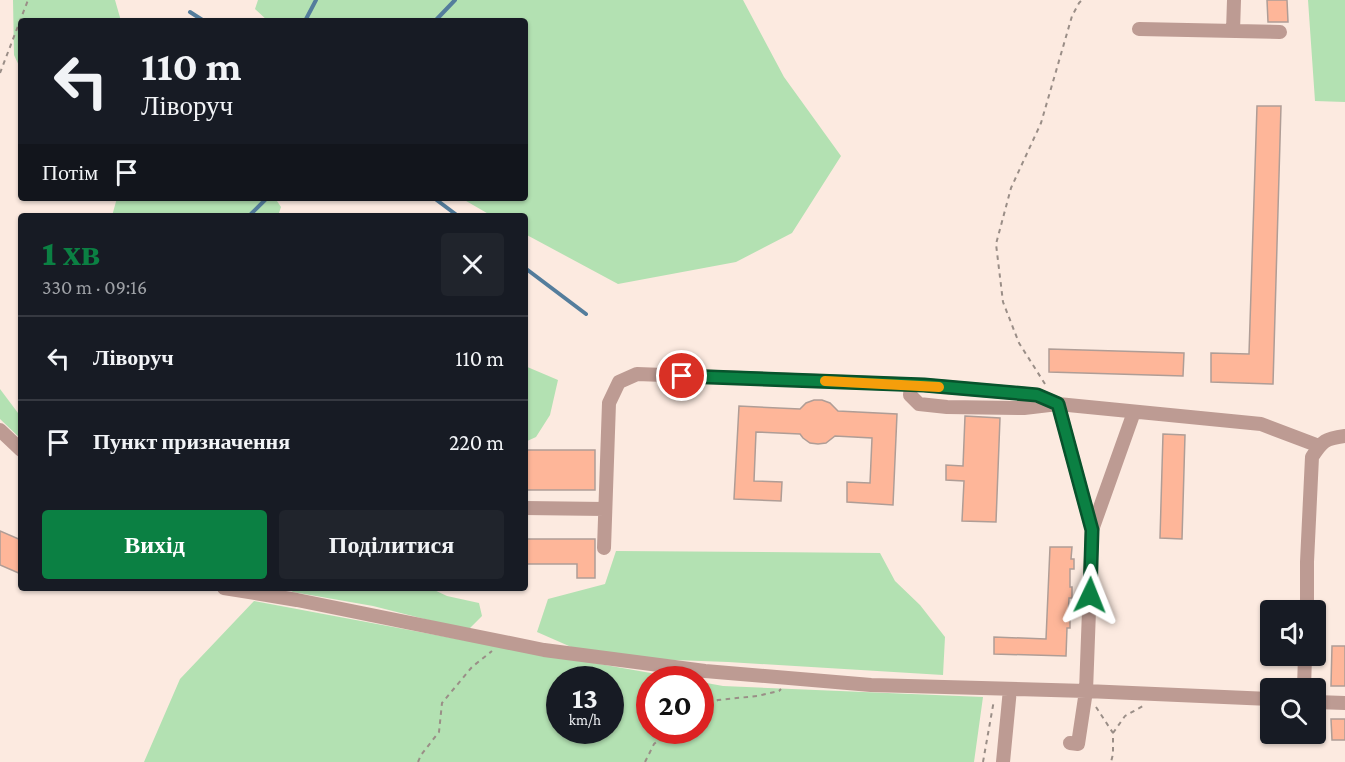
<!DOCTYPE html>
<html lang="uk">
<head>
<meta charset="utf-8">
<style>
	body { margin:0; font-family:"Crimson Pro",serif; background:#20242c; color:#f1f3f6; height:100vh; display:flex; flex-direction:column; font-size:22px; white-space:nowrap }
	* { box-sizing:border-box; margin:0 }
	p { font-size:20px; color:#9ea1a6 }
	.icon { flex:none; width:33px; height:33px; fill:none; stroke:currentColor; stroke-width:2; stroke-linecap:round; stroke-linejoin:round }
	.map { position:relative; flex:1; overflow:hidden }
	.drawer { position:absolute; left:18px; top:213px; width:510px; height:378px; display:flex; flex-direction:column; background:#171b24; border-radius:6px; box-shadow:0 2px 4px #0004 }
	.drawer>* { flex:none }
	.banner { position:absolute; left:18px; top:18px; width:510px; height:183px; border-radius:6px; box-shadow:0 2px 4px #0004; background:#171b24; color:#f1f3f6; overflow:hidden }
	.fabs { position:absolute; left:1260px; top:600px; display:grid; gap:12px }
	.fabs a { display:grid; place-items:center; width:66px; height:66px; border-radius:6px; background:#171b24; box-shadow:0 2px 4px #0004; font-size:30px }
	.speed { position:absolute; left:546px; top:666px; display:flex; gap:12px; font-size:30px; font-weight:700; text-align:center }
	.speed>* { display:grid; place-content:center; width:78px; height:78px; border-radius:50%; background:#171b24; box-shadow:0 2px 4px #0004; line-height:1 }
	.speed small { font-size:15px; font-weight:400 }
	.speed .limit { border:9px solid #d22; background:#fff; color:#111 }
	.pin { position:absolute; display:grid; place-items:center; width:51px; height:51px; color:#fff; margin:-26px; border:3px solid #fff; border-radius:50%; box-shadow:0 2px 6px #0007 }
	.me { position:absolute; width:66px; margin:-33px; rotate:2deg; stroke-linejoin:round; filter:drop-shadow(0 0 4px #0008) }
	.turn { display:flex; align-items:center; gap:21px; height:126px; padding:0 24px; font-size:27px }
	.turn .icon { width:78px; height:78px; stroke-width:2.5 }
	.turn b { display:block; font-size:42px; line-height:51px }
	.then { display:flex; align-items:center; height:57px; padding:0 24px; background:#0003; gap:12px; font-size:22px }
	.round { display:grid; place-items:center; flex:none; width:63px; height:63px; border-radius:6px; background:#20242c }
	.summary { display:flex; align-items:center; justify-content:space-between; height:102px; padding:0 24px }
	h1 { font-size:36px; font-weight:800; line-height:45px; color:#0b8043 }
	.primary-button { display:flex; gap:12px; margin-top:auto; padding:12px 24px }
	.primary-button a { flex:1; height:69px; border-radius:6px; background:#0b8043; color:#fff; font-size:24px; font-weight:800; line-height:69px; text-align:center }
	.primary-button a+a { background:#20242c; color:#f1f3f6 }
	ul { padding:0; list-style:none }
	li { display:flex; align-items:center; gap:18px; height:84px; padding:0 24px; border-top:2px solid #363941 }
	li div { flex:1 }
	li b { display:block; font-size:22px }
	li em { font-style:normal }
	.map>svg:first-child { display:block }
	.green { fill:#b3e1b2; fill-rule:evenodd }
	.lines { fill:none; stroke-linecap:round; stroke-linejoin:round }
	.stream { stroke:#547d9c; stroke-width:4 }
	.building { fill:#feb699; stroke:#af9d96; stroke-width:1.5 }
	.path { stroke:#9a8e87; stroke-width:2; stroke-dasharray:4.5 4.5; stroke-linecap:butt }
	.minor { stroke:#bd9b93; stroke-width:14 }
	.route-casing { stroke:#07532c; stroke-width:15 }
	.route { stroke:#0b8043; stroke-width:10 }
	.slow { stroke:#f59e0b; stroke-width:10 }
</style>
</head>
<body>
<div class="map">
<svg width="1345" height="762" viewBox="0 0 1345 762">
	<rect width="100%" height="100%" fill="#fceae0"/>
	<!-- green -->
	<path class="green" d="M13,0H115L121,21H21V70L14,55Z
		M258,0H743L784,77L841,156L792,233L736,262L618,284L525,234V216H492L461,198H525V21H268L255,9Z
		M1308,0H1345V102L1315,101Z
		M117,198H275L281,207L278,216H112Z
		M525,366L558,380L550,415L536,437L525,442Z
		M0,389L21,417V439L0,419Z
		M616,551L880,553L895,581L920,605L945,637L943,675L728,662L648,659L578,650L537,632L548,599L605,584Z
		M286,588H430L447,596L479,603L482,616L468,630L373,606L293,592Z
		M254,601L468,641L685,679L650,680V730H700L701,682L723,686L983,697L974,762H144L180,679ZM560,680H610V730H560Z"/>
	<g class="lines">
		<!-- stream -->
		<path class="stream" d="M190,12L204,21
			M305,21L316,0
			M435,21L455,0
			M434,198L458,216
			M249,216L267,198
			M525,268L586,314"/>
	</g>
	<!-- building -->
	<path class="building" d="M1267,0H1287L1288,22H1268Z
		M1257,106H1281L1273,384L1211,382V353L1249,354Z
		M1049,349L1184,353L1183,376L1049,372Z
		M814,400H822L830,403L838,411L897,414L893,505L847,502V482L870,483L872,438L835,436L826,443L818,444L810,443L803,438L800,434L756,432L754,481L782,482L781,501L734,499L739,406L800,409L806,403Z
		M965,416L1000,418L996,522L962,521L964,481L946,480V465L963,466Z
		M1163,434L1185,435L1182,539L1160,538Z
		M525,450H595V490H525Z
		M0,531L21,540V574L0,565Z
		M525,539H595V578H577V564H525Z
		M1050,547H1072L1071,559H1074V569H1070V587H1072V598H1069L1068,618H1070V628H1067L1066,656L994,654V637L1046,639Z
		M1332,646H1345V686H1331Z
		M1331,719H1345V740H1332Z"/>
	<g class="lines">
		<!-- path -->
		<path class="path" d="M0,73L28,0
			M1045,384L1019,343L1003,302L996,244L1011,188L1041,123L1072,16L1079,3L1082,0
			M700,707L718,700L757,696L779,691L781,689
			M1096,707L1113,733V754L1111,762
			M1113,733L1125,716L1143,706
			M418,762L421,755L439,732L442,703L472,667L492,651
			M645,762L654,744L670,730
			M983,762L994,700"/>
		<!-- minor -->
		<path class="minor" d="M1139,29L1280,32
			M1233,31L1234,0
			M911,385L910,395L919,404L947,407L1024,408L1058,404L1261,424L1319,446
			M0,430L21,450
			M525,508L605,509
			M1092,530L1134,412
			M604,548L609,403L619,382L637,374L924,385L1037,395L1058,404L1092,530L1086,691L1078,744L1070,743
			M224,588L297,600L544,650L705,671L871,685L1086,691L1270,699
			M1307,610V562L1312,457C1323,440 1325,439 1345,436
			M1304,688L1305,656
			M1316,702L1345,703
			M1003,762L1010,689"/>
	</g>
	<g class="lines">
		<!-- route casing -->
		<g class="route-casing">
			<path id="route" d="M682,376L924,385L1037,395L1058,404L1092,530L1090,595"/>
		</g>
		<!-- route -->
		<use href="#route" class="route"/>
		<!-- slow -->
		<path class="slow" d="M825,381L939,387"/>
	</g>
</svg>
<div class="fabs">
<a><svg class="icon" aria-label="sound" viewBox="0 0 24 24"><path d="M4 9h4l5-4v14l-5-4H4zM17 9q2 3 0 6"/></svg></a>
<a><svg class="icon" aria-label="search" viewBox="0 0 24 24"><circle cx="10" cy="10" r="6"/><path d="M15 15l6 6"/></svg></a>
</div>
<div class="speed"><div>13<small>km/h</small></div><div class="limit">20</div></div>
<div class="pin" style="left:682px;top:376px;background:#d93025"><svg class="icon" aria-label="arrive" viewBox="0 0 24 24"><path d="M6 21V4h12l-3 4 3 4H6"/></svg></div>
<svg class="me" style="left:1090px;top:595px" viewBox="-20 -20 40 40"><path d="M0-17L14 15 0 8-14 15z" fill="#0b8043" stroke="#fff" stroke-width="4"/></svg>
<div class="banner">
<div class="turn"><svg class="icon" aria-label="left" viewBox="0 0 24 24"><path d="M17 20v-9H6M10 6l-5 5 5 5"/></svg><div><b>110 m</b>Ліворуч</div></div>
<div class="then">Потім<svg class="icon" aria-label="arrive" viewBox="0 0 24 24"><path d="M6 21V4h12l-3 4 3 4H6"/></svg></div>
</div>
<section class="drawer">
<div class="summary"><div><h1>1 хв</h1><p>330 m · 09:16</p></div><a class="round"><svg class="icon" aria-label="close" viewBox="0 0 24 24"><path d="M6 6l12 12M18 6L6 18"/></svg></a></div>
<ul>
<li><svg class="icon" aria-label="left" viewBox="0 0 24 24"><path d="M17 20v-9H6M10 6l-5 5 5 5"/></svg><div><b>Ліворуч</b></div><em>110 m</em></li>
<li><svg class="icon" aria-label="arrive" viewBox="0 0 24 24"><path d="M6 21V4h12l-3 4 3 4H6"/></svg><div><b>Пункт призначення</b></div><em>220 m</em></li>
</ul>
<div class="primary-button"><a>Вихід</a><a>Поділитися</a></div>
</section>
</div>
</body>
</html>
